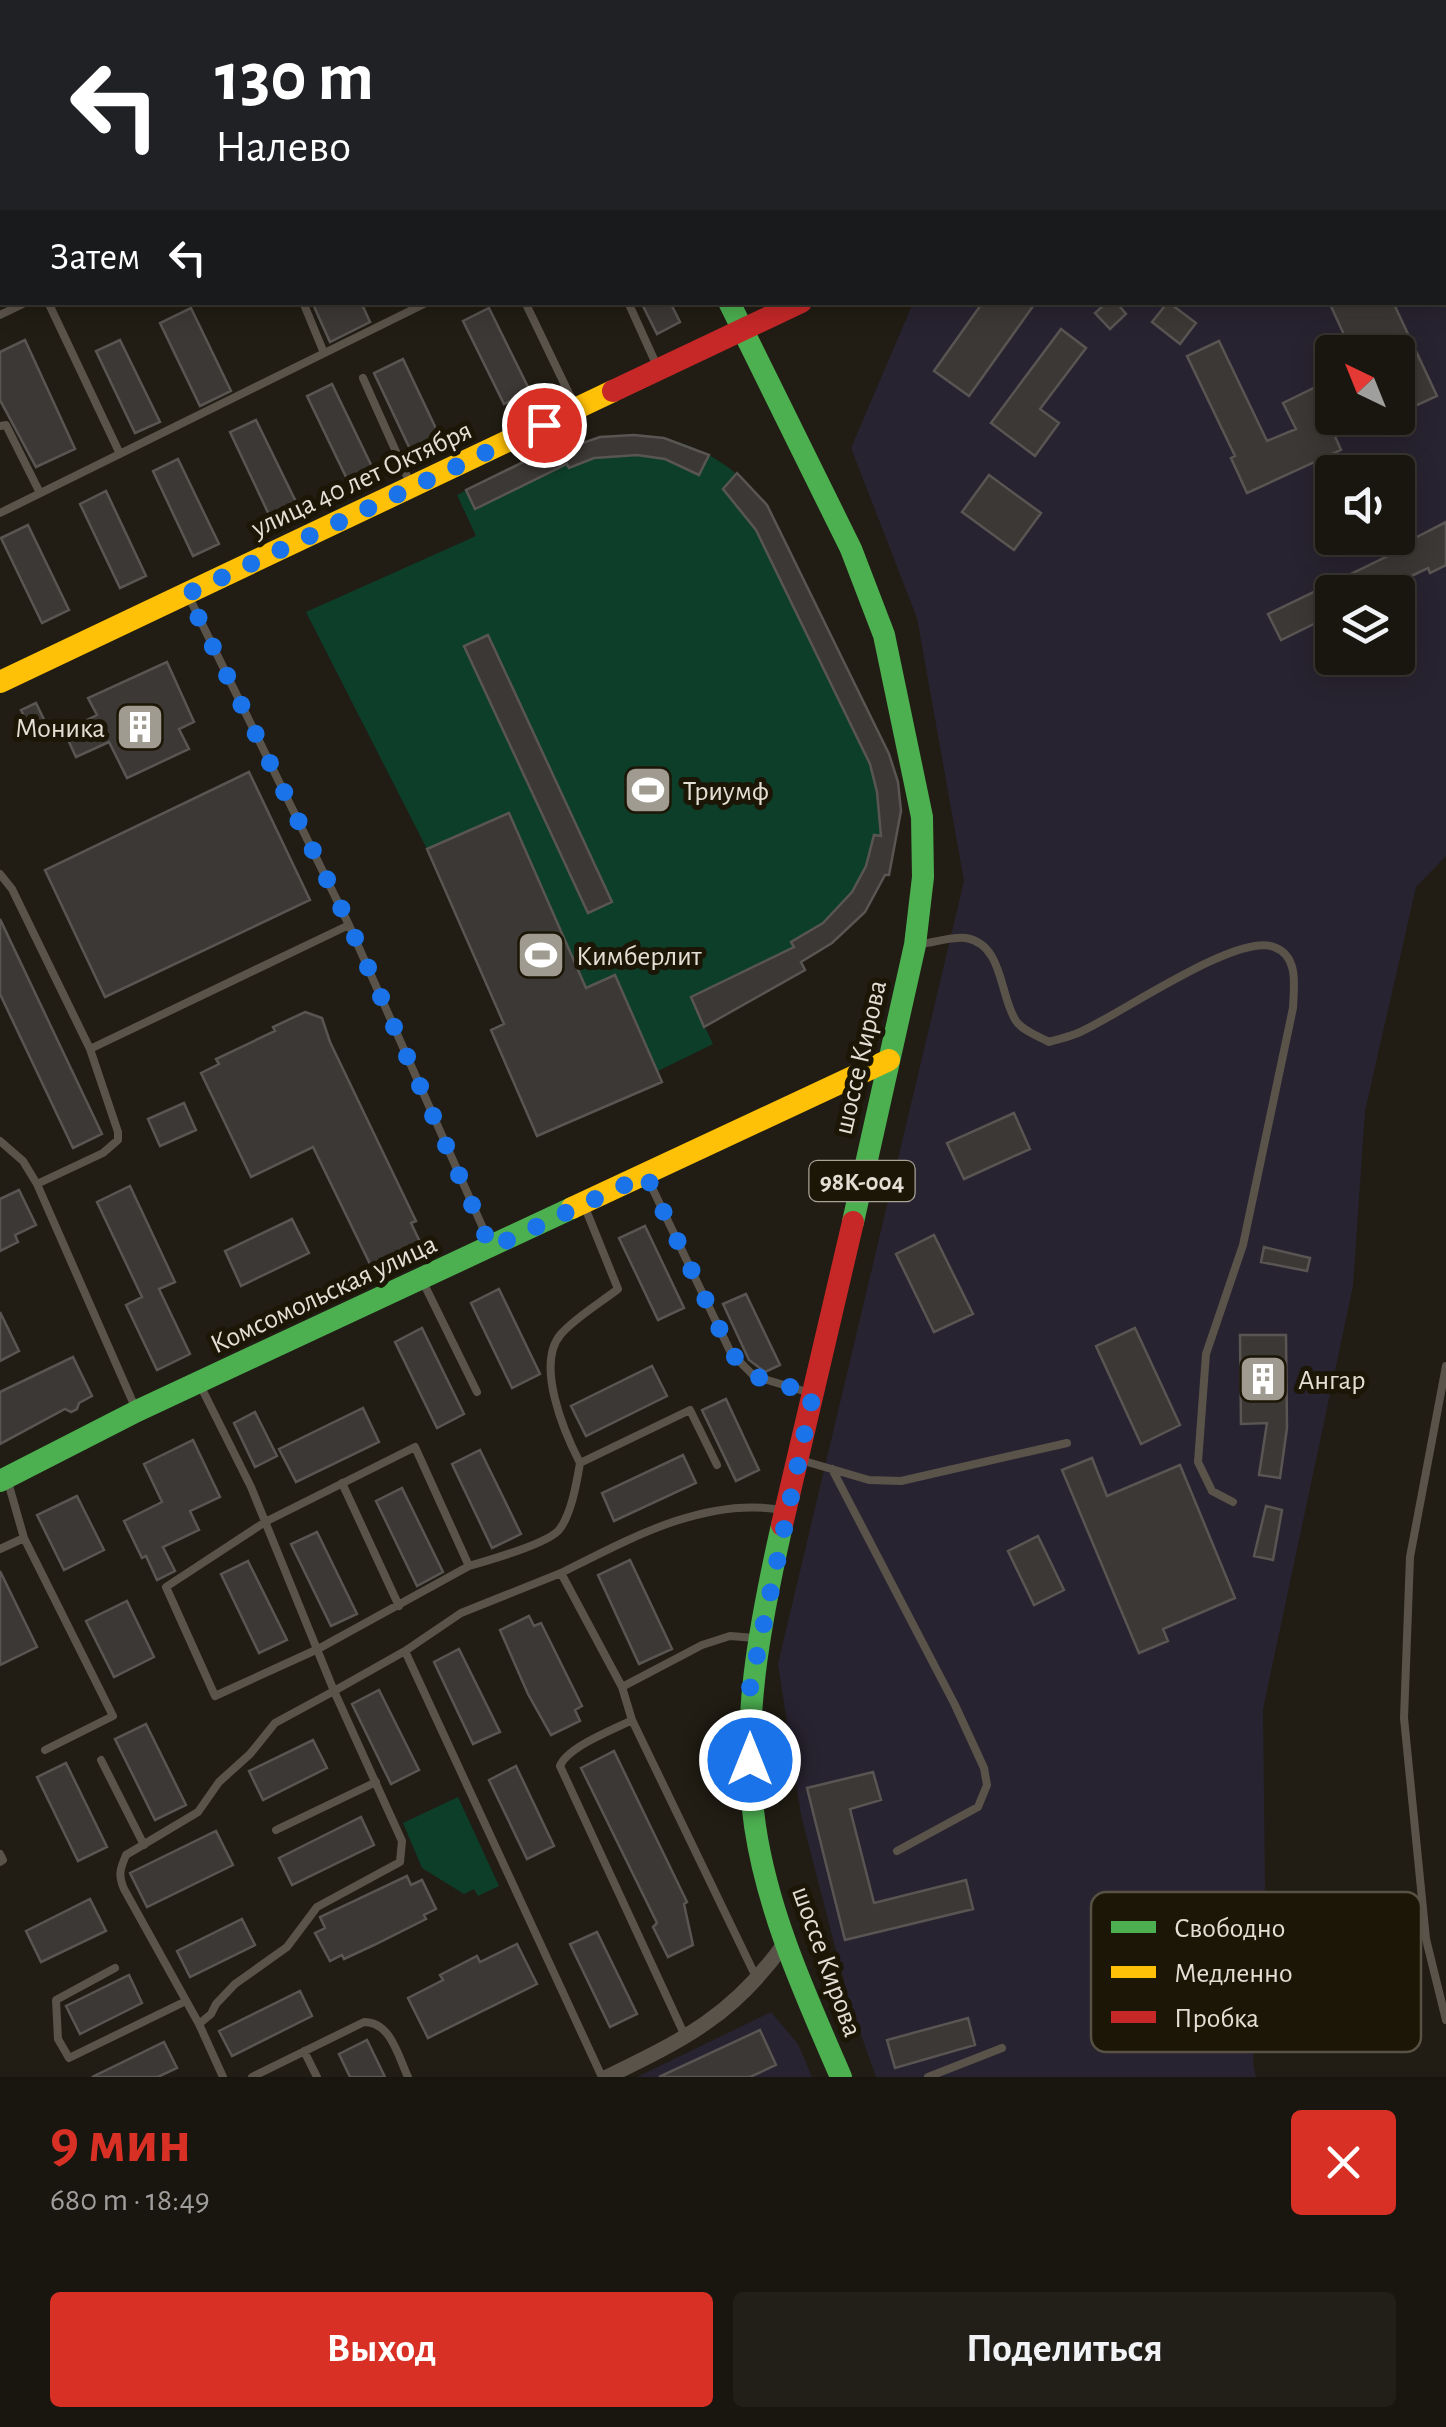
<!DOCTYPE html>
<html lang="ru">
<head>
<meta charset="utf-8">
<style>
	body { margin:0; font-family:"Alegreya Sans",sans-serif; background:#221f18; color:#f1f3f6; height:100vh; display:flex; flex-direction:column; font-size:38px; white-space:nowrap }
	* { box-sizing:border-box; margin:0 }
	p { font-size:32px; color:#9f9f9e }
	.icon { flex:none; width:55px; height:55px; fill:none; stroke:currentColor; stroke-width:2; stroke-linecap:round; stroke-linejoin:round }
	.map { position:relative; height:2077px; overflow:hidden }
	.sheet { display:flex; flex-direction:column; background:#19160f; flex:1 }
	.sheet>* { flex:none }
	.banner { position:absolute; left:0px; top:0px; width:1448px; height:305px; box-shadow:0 5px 25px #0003,0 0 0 2px #37352f; background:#202124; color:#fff; overflow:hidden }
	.needle { width:65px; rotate:317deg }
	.controls { position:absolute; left:1315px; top:335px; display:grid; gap:20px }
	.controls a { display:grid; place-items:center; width:100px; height:100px; border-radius:10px; background:#19160f; box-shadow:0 5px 25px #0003,0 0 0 2px #37352f; font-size:50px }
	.pin { position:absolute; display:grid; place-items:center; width:85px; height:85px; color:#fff; margin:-42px; border:5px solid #fff; border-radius:50%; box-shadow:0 2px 10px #0007 }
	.me { position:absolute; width:110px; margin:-55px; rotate:0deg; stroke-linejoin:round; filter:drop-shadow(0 0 8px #0008) }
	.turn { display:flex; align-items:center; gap:35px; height:210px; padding:0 50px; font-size:45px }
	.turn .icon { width:130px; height:130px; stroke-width:2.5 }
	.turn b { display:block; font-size:70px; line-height:85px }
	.then { display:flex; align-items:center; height:95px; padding:0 50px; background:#0003; gap:20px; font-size:38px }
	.round { display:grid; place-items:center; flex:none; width:105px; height:105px; border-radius:10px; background:#221f18 }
	.summary { display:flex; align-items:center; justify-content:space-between; height:170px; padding:0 50px }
	h1 { font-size:60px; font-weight:700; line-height:75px; color:#d93025 }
	.cta { display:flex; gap:20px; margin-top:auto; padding:20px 50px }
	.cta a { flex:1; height:115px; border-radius:10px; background:#d93025; color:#fff; font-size:40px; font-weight:700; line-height:115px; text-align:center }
	.cta a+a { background:#221f18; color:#f1f3f6 }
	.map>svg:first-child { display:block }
	.industrial { fill:#282330; fill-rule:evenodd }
	.green { fill:#0d3e2a }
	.building { fill:#3c3835; stroke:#595553; stroke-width:2.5 }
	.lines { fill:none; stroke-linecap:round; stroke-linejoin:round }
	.lane { stroke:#5a534a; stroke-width:8 }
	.street { stroke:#5a534a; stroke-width:15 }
	.fast { stroke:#4caf50; stroke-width:22 }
	.slow { stroke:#ffc107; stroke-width:22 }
	.jam { stroke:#c62828; stroke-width:22 }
	.route { stroke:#1a73e8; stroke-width:18; stroke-dasharray:0 32.4 }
	.labels { text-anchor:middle; stroke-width:10; stroke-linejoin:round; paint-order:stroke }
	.shield { fill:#1c1606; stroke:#a7a397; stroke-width:2.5 }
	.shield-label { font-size:25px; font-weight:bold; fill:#e3dfd5 }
	.street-label { font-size:28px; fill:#e3dfd5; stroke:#1c1606 }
	.poi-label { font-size:28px; fill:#e3dfd5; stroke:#1c1606; text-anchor:start }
	.key { fill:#1c1606; stroke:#585244; stroke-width:2.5 }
	.key-label { font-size:28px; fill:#e3dfd5 }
</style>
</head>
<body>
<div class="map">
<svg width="1446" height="2077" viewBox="0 0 1446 2077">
	<rect width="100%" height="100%" fill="#211d14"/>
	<!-- industrial -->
	<path class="industrial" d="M649,0H1062L644,2Z
		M1446,37V856L1416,887L1365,1111L1353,1286L1263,1709L1265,1887L1253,2063L1256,2077H876L849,2001L801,1815L778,1664L964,881L917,618L851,448L913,303L1445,302ZM1332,352H1398V418H1332ZM1332,472H1398V538H1332ZM1332,592H1398V658H1332Z
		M771,2012L798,2044L812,2077H637Z"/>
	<!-- green -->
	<path class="green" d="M634,435C687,436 734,463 767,505L889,754C921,837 877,921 802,962L805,970L705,1027L713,1044L658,1071L662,1082L537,1136L491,1030L503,1023L427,849L306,612L476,536L457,495L552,448L555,452L600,437Z
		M458,1797L499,1886L478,1896L474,1889L464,1894L422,1868L403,1823Z"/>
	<!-- building -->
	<path class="building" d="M312,302H361L370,322L330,342Z
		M641,302H670L680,322L657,334Z
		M983,302H1036L969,396L934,371Z
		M1107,302H1116L1126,314L1110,329L1095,313Z
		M1168,302L1196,323L1180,344L1152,322Z
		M1329,302H1393L1437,396L1404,411L1398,397V352H1352Z
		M191,308L231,391L200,406L160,323Z
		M489,308L530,391L504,404L463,321Z
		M1061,329L1086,348L1040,409L1059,423L1035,456L991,423Z
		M25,340L75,449L36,467L0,400V352Z
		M120,340L160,422L135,433L96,351Z
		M1219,341L1267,441L1296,429L1283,403L1332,379V402L1322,407L1341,450L1247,493L1231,458L1235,456L1187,356Z
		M403,359L439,435L410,449L374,373Z
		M332,384L373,469L348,481L307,396Z
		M256,420L298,506L271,519L230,432Z
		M634,435L664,438L709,455L699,475L665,459L637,455L594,458L569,468L567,464L475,509L466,490L552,448L554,453L600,437Z
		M178,459L219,544L193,556L153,471Z
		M737,473L767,505L889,754L898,782L901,811L889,875H885L865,912L832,943L801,962L805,970L704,1027L691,997L794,947L791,942L823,923L852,892L866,866L874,835L881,836L877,792L870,764L756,530L723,489Z
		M989,475L1041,513L1014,550L962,512Z
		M106,491L146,576L120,588L80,504Z
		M1446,522V565L1430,573L1428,568L1378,592H1332V615L1281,640L1268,614L1415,543L1413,539Z
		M28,525L69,610L42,623L1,538Z
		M488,635L612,902L588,913L464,646Z
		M167,662L194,722L179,729L189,749L127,778L109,742L76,757L64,731L97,715L88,698Z
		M36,703L49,730L35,738L21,710Z
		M249,772L310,900L105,997L45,870Z
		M509,813L586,988L615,975L662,1082L537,1136L491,1030L504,1024L427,849Z
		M0,919L102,1134L73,1148L0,994Z
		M305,1012L322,1018L330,1042L416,1221L411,1223L420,1242L371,1266L313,1147L251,1177L201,1073L219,1064L216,1059L275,1031L273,1027Z
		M184,1103L196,1130L160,1146L148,1119Z
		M1014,1113L1030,1149L964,1179L947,1143Z
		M130,1186L175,1282L159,1289L190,1354L157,1370L126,1305L142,1297L97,1202Z
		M19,1190L36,1225L15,1235L18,1242L0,1251V1199Z
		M292,1219L309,1253L241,1286L225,1251Z
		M645,1226L684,1308L658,1320L619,1238Z
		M934,1235L973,1314L934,1332L896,1254Z
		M1264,1247L1310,1258L1307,1271L1261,1262Z
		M499,1289L540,1374L512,1388L471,1303Z
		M746,1294L780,1365L765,1372L749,1360L723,1304Z
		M0,1312L19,1351L0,1361Z
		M422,1328L464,1414L437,1428L395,1342Z
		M1135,1328L1180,1425L1141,1444L1096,1346Z
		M1240,1335H1286L1287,1428L1280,1478L1259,1475L1267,1423L1241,1424Z
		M73,1357L92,1396L79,1403L77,1409L71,1412L65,1409L0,1444V1392Z
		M652,1366L667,1396L586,1436L571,1406Z
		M726,1399L759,1470L736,1481L702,1410Z
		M363,1408L379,1442L296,1482L279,1449Z
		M255,1412L277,1456L255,1467L234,1423Z
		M193,1440L220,1497L190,1511L199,1530L163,1547L175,1571L157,1580L146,1556L142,1558L124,1521L162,1502L144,1464Z
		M480,1450L521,1534L492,1548L452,1464Z
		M683,1455L696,1483L614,1521L602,1493Z
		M1092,1458L1107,1496L1180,1465L1235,1598L1163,1629L1168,1641L1139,1653L1062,1470Z
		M402,1488L443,1572L417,1586L376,1501Z
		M77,1496L104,1550L64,1570L37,1515Z
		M1266,1506L1282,1510L1273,1560L1254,1556Z
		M317,1532L357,1614L331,1626L291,1544Z
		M1038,1536L1064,1590L1034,1605L1008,1551Z
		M630,1560L672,1649L639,1664L598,1575Z
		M248,1561L287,1640L259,1653L221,1574Z
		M0,1571L37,1647L0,1665Z
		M127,1601L154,1657L114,1677L86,1621Z
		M529,1616L534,1626L541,1623L582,1706L575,1710L580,1721L551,1735L528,1694L500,1630Z
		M459,1649L500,1732L473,1744L434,1662Z
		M379,1690L419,1770L391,1784L352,1704Z
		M146,1724L186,1805L155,1820L115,1739Z
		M313,1740L327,1768L263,1800L249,1771Z
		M614,1751L687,1902L684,1904L693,1945L668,1957L653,1927L657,1923L581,1768Z
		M66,1763L107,1847L78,1861L37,1777Z
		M516,1766L554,1846L527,1859L489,1780Z
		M873,1772L881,1800L850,1809L874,1903L966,1880L973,1909L845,1940L807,1788Z
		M361,1817L374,1845L292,1885L279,1858Z
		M216,1831L233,1865L147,1907L130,1873Z
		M407,1876L411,1885L422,1880L436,1909L424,1915L426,1919L374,1945L344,1959L342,1955L330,1961L315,1933L325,1928L320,1917Z
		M90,1899L106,1931L41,1962L26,1931Z
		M242,1919L255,1945L190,1977L177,1951Z
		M597,1932L637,2014L610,2027L570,1944Z
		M517,1944L537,1984L428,2038L408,1998L443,1980L440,1975L477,1956L480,1962Z
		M129,1975L142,2003L80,2034L66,2006Z
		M300,1991L312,2016L232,2056L219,2031Z
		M968,2018L975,2045L895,2068L887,2040Z
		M760,2030L776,2065L750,2077H659Z
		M367,2040L385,2077H350L339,2054Z
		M164,2042L177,2068L158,2077H92Z"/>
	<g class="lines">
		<!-- lane -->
		<path class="lane" d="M177,0L179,2
			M271,0L273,2
			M98,2L103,0
			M0,52L2,51
			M0,203L2,208
			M48,302L120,454
			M303,302L324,353
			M525,302L575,406
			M628,302L657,366
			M0,315L27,302
			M363,378L410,483
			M0,426L6,425L40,493
			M0,513L428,302
			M188,595L349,925L490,1244
			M0,874L12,889L90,1049L118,1132V1140L103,1153L37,1184L135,1407
			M920,944C933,943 953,936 966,938C1004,945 999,995 1016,1021C1023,1031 1038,1036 1049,1042C1058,1039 1069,1037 1078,1033C1118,1016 1237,932 1274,947C1299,956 1294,986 1293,1008L1243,1245L1206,1354L1198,1462L1212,1491L1233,1502
			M90,1049L349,925
			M0,1141L23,1161L37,1184
			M646,1175L731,1353L754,1376L807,1392
			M584,1205L618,1289C600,1303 576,1317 561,1334C535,1364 564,1432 580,1463L690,1410L717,1465
			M422,1280L477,1392
			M1446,1366L1410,1557L1404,1718L1426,1939L1446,2020
			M201,1387L251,1487L334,1691L275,1723L250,1754L219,1782L198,1812L126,1855C120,1869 118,1875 124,1889L199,2024L223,2077
			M415,1447L469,1566L318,1649L215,1696L166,1587L265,1522Z
			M804,1461L869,1480L901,1481L1067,1443
			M832,1469L955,1705L984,1768L987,1785L978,1807L897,1851
			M342,1483L399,1606
			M24,1538L113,1716L45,1750
			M0,1549L24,1538L8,1482
			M469,1566C489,1560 544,1545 558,1531C571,1517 577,1481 580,1463
			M405,1651L602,2077
			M622,1687L702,1645L730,1636L755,1638
			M632,1720C613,1730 567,1747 560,1766L685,2036
			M101,1760L144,1845
			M276,1830L376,1782
			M0,1854L3,1860L0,1862
			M115,1968L56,2000L58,2039L69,2058L186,2001
			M757,1979L632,1720L622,1687L561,1573C627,1540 705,1496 782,1510
			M199,2024L211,2014L216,2004L235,1984L287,1947L317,1907L400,1862L402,1841L334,1691L405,1651L461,1613L561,1573
			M304,2051L317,2077
			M252,2077L364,2022C391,2022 398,2056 408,2077
			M928,2077L1002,2048"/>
		<!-- street -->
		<path class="street" d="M1418,2L1423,0
			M607,2077C683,2040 733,2016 784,1944"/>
		<!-- fast -->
		<path class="fast" d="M729,302L851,549L884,635L922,817L923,877L915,945L853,1222
			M0,1481L137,1411L572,1208
			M782,1525C760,1623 740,1725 755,1826C768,1914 806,1996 841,2077"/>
		<!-- slow -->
		<path class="slow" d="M583,0L585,2
			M0,682L613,391
			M572,1208L889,1060"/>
		<!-- jam -->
		<path class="jam" d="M613,391L801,302
			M782,1525L853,1222"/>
	</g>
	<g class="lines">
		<!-- route -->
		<path class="route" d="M544,425L187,594L349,924L491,1248L646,1175L731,1353L754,1376L813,1394L750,1688V1760"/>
	</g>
	<!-- icons -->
	<defs>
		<g id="building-square" transform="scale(2.5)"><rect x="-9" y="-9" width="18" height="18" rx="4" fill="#9f9b91" stroke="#1c1606"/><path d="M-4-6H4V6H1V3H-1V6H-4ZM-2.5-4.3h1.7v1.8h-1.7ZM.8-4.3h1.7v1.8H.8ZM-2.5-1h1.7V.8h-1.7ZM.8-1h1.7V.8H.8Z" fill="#fff"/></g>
		<g id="stadium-square" transform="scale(2.5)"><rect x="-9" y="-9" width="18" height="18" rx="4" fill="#9f9b91" stroke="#1c1606"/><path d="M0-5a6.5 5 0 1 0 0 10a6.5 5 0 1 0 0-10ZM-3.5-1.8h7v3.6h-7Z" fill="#fff"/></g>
	</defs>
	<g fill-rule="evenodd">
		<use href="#building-square" x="140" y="727"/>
		<use href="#stadium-square" x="648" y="790"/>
		<use href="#stadium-square" x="541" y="955"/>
		<use href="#building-square" x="1263" y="1379"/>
	</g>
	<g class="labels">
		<!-- shield labels -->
		<rect class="shield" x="809.5" y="1161" width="105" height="40" rx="8"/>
		<g class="shield-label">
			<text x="862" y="1190">98К-004</text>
		</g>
		<!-- street labels -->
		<g class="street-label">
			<text transform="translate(361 478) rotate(-25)" y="10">улица 40 лет Октября</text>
			<text transform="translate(859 1057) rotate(-77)" y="10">шоссе Кирова</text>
			<text transform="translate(323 1293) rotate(-25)" y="10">Комсомольская улица</text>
			<text transform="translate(828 1961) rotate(70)" y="10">шоссе Кирова</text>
		</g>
		<!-- poi labels -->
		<g class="poi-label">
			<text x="105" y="737" text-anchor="end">Моника</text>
			<text x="683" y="800">Триумф</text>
			<text x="576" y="965">Кимберлит</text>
			<text x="1298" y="1389">Ангар</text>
		</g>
	</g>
	<!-- legend -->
	<rect x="1091" y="1892" width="330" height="160" rx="15" class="key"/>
	<rect x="1111" y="1921" width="45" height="12" fill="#4caf50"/>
	<rect x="1111" y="1966" width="45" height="12" fill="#ffc107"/>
	<rect x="1111" y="2011" width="45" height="12" fill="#c62828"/>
	<g class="key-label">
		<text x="1174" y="1937">Свободно</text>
		<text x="1174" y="1982">Медленно</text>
		<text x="1174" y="2027">Пробка</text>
	</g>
</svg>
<div class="controls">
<a><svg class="needle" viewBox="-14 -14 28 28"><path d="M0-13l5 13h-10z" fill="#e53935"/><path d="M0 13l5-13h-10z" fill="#9f9f9e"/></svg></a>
<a><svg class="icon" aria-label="sound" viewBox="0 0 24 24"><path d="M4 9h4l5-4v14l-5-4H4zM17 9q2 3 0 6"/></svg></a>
<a><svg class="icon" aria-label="layers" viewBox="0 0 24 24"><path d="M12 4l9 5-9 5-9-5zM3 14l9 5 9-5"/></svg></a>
</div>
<div class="pin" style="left:544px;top:425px;background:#d93025"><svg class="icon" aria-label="arrive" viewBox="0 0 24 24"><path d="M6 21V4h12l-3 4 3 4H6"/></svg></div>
<svg class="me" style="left:750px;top:1760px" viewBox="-20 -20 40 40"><circle r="17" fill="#1a73e8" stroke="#fff" stroke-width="3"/><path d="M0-11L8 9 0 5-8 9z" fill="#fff"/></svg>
<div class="banner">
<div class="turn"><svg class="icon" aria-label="left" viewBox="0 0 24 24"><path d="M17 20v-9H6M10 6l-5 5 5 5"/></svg><div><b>130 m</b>Налево</div></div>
<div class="then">Затем<svg class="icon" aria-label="left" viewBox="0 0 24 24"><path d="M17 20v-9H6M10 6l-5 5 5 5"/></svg></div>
</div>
</div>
<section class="sheet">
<div class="summary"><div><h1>9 мин</h1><p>680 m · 18:49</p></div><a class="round" style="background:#d93025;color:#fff"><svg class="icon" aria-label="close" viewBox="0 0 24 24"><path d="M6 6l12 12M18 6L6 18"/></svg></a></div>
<div class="cta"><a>Выход</a><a>Поделиться</a></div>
</section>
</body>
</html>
